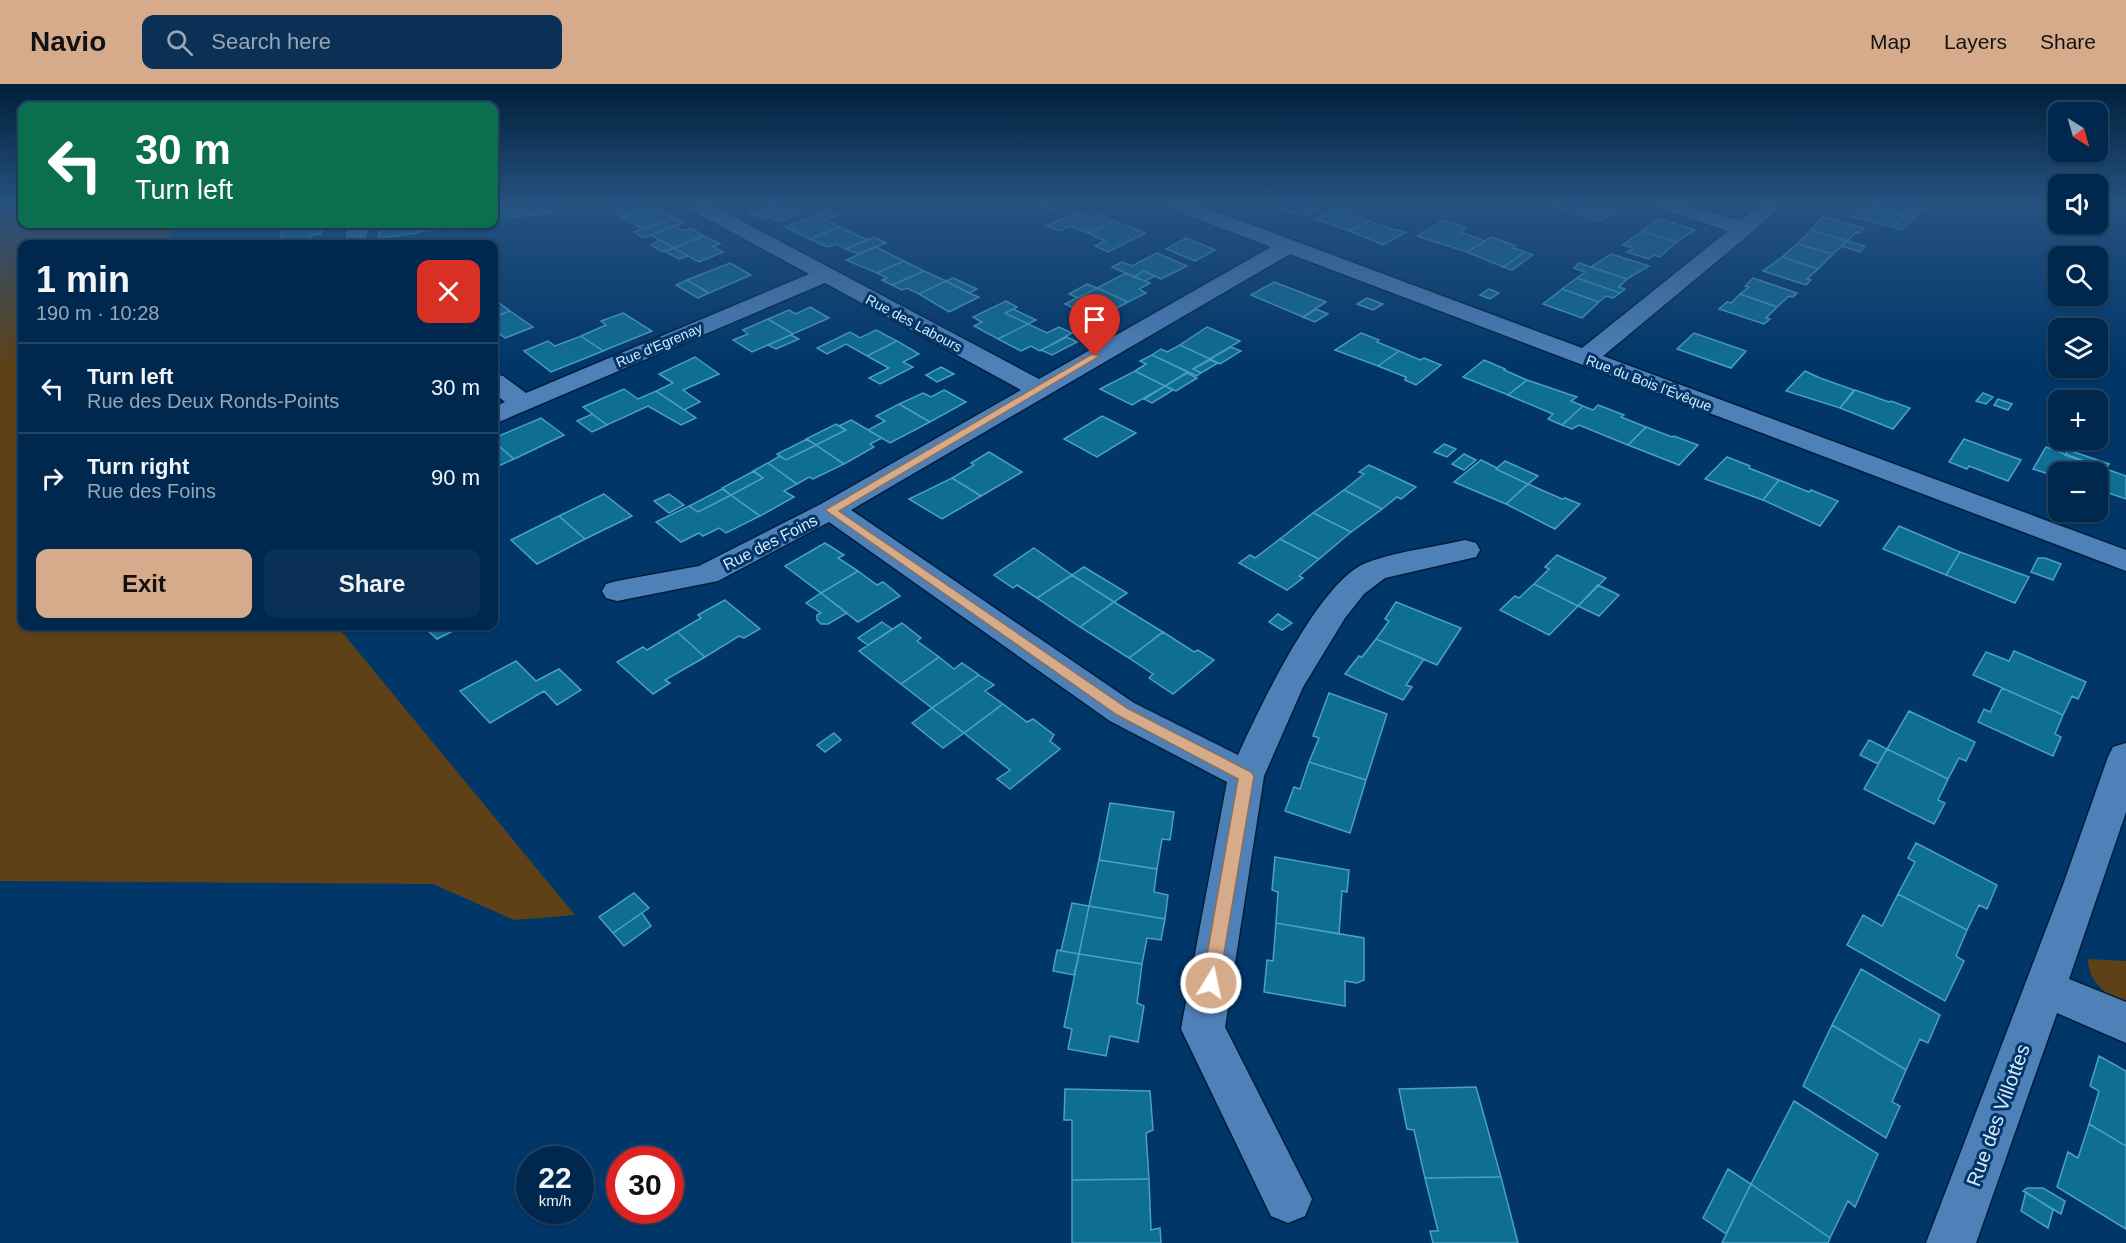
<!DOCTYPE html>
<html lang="en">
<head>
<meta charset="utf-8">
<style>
	body { margin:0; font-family:Helvetica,sans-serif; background:#0a3055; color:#f1f3f6; height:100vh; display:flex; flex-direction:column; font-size:22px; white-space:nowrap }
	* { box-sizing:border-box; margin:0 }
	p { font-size:20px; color:#95a6b6 }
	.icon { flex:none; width:33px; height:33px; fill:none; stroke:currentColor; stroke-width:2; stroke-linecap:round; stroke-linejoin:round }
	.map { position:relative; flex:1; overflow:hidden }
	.side { position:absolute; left:18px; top:156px; width:480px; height:390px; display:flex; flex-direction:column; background:#00284e; border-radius:12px; box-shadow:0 2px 4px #0004,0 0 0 2px #246 }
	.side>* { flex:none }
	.banner { position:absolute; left:18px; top:18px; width:480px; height:126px; border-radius:12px; box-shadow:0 2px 4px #0004,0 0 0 2px #246; background:#0b6e4f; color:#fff; overflow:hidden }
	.needle { width:39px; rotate:143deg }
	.fabs { position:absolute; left:2048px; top:18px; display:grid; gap:12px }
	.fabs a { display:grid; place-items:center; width:60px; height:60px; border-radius:12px; background:#00284e; box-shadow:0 2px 4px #0004,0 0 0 2px #246; font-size:30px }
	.speed { position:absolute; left:516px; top:1062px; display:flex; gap:12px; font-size:30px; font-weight:700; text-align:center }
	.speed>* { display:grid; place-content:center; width:78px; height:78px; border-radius:50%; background:#00284e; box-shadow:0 2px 4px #0004,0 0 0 2px #246; line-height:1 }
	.speed small { font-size:15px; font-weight:400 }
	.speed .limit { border:9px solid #d22; background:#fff; color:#111 }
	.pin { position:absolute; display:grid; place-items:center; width:51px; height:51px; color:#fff; margin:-62px -26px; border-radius:50% 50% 50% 0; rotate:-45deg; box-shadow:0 0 6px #0007 }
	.pin .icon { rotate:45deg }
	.me { position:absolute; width:66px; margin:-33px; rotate:10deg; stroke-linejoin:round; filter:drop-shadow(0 0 4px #0008) }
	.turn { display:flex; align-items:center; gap:21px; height:126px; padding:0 18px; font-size:27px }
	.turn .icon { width:78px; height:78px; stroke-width:2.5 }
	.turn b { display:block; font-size:42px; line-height:51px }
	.round { display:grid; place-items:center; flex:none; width:63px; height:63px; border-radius:12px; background:#0a3055 }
	.head { display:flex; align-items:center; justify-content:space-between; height:102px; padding:0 18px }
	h1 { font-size:36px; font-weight:700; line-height:45px }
	.primary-button { display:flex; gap:12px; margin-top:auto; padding:12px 18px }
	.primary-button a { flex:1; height:69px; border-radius:12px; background:#d6ab8b; color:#111; font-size:24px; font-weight:700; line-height:69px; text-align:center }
	.primary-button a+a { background:#0a3055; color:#f1f3f6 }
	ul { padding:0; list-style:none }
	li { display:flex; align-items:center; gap:18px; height:90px; padding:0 18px; border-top:2px solid #246 }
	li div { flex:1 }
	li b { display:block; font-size:22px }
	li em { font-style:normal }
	header { display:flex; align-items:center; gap:36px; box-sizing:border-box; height:84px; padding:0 30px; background:#d6ab8b; color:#111 }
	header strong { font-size:28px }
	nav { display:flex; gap:33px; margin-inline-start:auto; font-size:21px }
	.search { width:420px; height:54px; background:#0a3055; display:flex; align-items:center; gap:15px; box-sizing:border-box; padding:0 21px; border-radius:12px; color:#95a6b6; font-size:22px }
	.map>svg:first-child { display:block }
	.green { fill:#5f4117 }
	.building { fill:#0e6e93; stroke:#4ba0c8; stroke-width:1.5 }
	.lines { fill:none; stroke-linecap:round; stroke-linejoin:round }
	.minor-casing { stroke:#041e39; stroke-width:3 }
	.minor { fill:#4f81b9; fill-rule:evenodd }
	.route { fill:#d6ab8b; stroke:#8b6f5a; stroke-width:1.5 }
	.labels { text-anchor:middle; stroke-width:6; stroke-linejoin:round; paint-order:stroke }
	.far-street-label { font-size:14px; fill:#d8e8fa; stroke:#003668 }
	.street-label { font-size:16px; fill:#d8e8fa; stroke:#003668 }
	.near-street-label { font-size:20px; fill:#d8e8fa; stroke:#003668 }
</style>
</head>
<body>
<header>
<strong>Navio</strong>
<div class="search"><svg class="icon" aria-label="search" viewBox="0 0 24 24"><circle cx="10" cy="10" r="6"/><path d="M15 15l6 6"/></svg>Search here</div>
<nav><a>Map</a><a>Layers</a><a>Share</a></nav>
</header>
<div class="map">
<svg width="2126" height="1159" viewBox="0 0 2126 1159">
	<rect width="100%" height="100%" fill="#003668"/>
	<!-- green -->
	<path class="green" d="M0,119H22V140H172L170,160H22V542H337L575,831L514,836L433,800L0,797Z
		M2088,875L2126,877V921C2108,911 2088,899 2088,875Z"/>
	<!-- building -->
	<path class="building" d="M518,119H559L558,128L516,133Z
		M518,119L516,133L494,135V121Z
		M597,119H646L653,123L622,134Z
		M784,119L803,128L777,138L768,133L763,135L755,131Z
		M784,119L755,131L747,127L752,125L743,120Z
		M1034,119H1065L1051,126Z
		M1268,119H1329L1307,131L1297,127L1291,129Z
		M1551,119H1592L1615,128L1601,137L1549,121Z
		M1872,119H1905L1914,122L1904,131L1870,121Z
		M1870,121L1904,131L1892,143L1853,133Z
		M1914,122L1923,125L1914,133L1904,131Z
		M653,123L674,134L643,145L622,134Z
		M1337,123L1347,127L1346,128L1369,137L1350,147L1315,135Z
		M827,126L838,131L825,136L815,131Z
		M1077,128L1089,133L1095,129L1114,137L1088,149L1070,142L1059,147L1047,142Z
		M815,131L840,143L810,155L785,143Z
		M1904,131L1914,133L1902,146L1892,143Z
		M1823,133L1864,144L1860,149L1856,148L1847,157L1811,146Z
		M674,134L683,139L643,154L634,148Z
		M1660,135L1695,146L1676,158L1642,147Z
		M1444,136L1466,144L1460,148L1485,157L1467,168L1417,152Z
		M1114,137L1145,149L1108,168L1095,162L1105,157L1088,149Z
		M1369,137L1391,145L1406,148L1383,161L1350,147Z
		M225,140H252L251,142L223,145Z
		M324,140L320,150L312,151L309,158L269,160L270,158L279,157L284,144Z
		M418,140L417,149L378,154L382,141Z
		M418,140H472V144L455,146L456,143L417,148Z
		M674,142L683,147L691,144L704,152L674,164L651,151Z
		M840,143L867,156L846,165L836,160L827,163L810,155Z
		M1811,146L1847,157L1833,170L1797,160Z
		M1642,147L1676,158L1660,173L1654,171L1649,175L1627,168L1633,164L1623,161Z
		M704,152L720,160L712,162L723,168L699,178L674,164Z
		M874,153L886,159L858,170L846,165Z
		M1491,153L1516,162L1513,164L1525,168L1503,183L1467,168Z
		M1186,154L1215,166L1195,177L1166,165Z
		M660,156L674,164L663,168L651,161Z
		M1847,157L1865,162L1860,168L1841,162Z
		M1797,160L1833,170L1818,185L1782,173Z
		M876,163L904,177L877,189L846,176Z
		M674,164L688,172L679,175L664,167Z
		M1525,168L1533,171L1512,186L1503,183Z
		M1157,169L1187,182L1161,195L1144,187L1134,193L1112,183L1122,178L1132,182Z
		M1611,170L1649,182L1627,195L1591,183Z
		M1782,173L1818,185L1807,195L1811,196L1806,201L1763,187Z
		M904,177L924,187L892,201L882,196L887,194L877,189Z
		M730,179L751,191L709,209L687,196Z
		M1579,179L1627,195L1619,203L1625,205L1620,209L1577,194L1585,188L1574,184Z
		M924,187L946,197L919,210L907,204L902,206L892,201Z
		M1144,187L1155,192L1145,197L1134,193Z
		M1126,189L1150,199L1139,205L1146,209L1128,218L1097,204Z
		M953,194L977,205L969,209L946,197Z
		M1577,194L1620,209L1613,214L1606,212L1599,218L1562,205Z
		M1753,194L1797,209L1793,213L1789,212L1777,223L1740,210L1749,203L1745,202Z
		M687,196L709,209L698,214L676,201Z
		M946,197L969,209L979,213L949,228L919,210Z
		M1274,198L1326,218L1303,233L1251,211Z
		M1087,200L1097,204L1078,214L1069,210Z
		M1097,204L1128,218L1108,229L1101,225L1088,231L1065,220Z
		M1489,205L1499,209L1490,215L1480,211Z
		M1562,205L1599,218L1582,234L1543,220Z
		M1740,210L1777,223L1766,234L1770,235L1764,240L1719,225L1727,218L1731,219Z
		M1367,214L1383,220L1373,226L1357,220Z
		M494,215L510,227L494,233Z
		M1006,217L1017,223L1005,229L1028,240L998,255L974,242L982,238L973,233Z
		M810,223L829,234L793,250L768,235L789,226L796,230Z
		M1013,225L1036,236L1028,240L1005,229Z
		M1101,225L1108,229L1097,235L1088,231Z
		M1316,225L1328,230L1315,238L1303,233Z
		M510,227L533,243L505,254L496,247L494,248V233Z
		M623,229L652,247L603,267L581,252L606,241L601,237Z
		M768,235L793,250L752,268L733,256L748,250L743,246Z
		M1028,240L1047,249L1059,243L1072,249L1040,267L1031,262L1021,267L998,255Z
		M1207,243L1240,257L1210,275L1180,261Z
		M876,246L897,257L867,272L846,260L827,270L817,264L850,248L860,254Z
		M1361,249L1379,256L1377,258L1399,267L1378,282L1335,266Z
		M1694,249L1746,267L1731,284L1677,265Z
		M791,251L799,255L776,265L768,261Z
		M581,252L603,267L551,288L524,267L548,257L555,262Z
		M1067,253L1077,258L1052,271L1041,266Z
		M897,257L919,270L903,278L913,283L880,300L869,294L889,284L867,272Z
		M1180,261L1210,275L1193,285L1201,289L1197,292L1152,271L1161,265L1167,268Z
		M1231,263L1241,267L1220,280L1210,275Z
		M1399,267L1420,276L1424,274L1441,281L1416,301L1405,296L1406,293L1378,282Z
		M1152,271L1188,288L1165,302L1135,287L1146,280L1140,277Z
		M695,273L719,290L683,306L700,318L684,326L656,307L673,299L659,290Z
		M1210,276L1218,279L1201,289L1193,285Z
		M1484,276L1505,285L1504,286L1527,296L1508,311L1463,293Z
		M941,283L954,290L937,298L926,291Z
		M1135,287L1165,302L1132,321L1100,305Z
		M1805,287L1820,294L1854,306L1840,324L1786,307Z
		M1187,289L1197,294L1176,307L1165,302Z
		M1527,296L1577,313L1571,317L1583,322L1562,341L1548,335L1553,330L1508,311Z
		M1165,302L1173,306L1152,319L1144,315Z
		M624,305L638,315L656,307L696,334L681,341L648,322L607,341L583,323Z
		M944,306L966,318L930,338L899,320L923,309L931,313Z
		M1855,306L1889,318L1891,317L1910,324L1893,345L1840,324Z
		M1983,309L1993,313L1986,320L1976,317Z
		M1998,315L2012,320L2008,326L1994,321Z
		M899,320L930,338L890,359L868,346L885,337L876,332Z
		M1598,321L1624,331L1621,333L1646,343L1628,361L1579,341L1572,345L1562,341L1583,322L1593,326Z
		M592,330L607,341L592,348L577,337Z
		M1102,332L1136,349L1097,373L1064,355Z
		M541,334L564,351L514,375L494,358V354Z
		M851,336L882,354L870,360L874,363L844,380L816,361L846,346L839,342Z
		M836,340L846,346L816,361L806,355Z
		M1646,343L1672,353L1674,352L1698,361L1679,381L1628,361Z
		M807,355L816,361L786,376L777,370Z
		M1964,355L2021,376L2008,397L1969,382L1967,385L1949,378Z
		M494,358L514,375L494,384Z
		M1444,360L1456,365L1447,373L1434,368Z
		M816,361L844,380L813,395L809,393L797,400L768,379L780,372L786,376Z
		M2046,363L2106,385L2097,403V388H2058V393L2033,385Z
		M2068,366L2109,380L2106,385L2065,371Z
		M989,368L1022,388L981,412L952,394L974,381L971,379Z
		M1464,370L1476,376L1464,386L1452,380Z
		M1727,373L1750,382L1749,384L1779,396L1763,416L1705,395Z
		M1481,376L1497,384L1496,385L1528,400L1506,420L1454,398Z
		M1505,377L1538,392L1528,400L1496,385Z
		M768,379L797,400L784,407L794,413L760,432L731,411L763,394L753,387Z
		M1369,381L1416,403L1401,415L1397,413L1382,425L1344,406L1364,390L1359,388Z
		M2106,385L2126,392V415L2097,405Z
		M754,387L763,394L731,411L722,404Z
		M952,394L981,412L942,435L909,415Z
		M1779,396L1809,408L1811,406L1838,417L1820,442L1763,416Z
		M1528,400L1562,415L1565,414L1580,420L1555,445L1506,420Z
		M722,405L731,411L698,428L689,422Z
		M1344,406L1382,425L1351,448L1313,429Z
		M604,410L632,432L585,455L559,432Z
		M669,410L684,421L669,429L654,417Z
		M731,411L760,432L726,449L719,444L703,452L699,449L681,458L656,438L689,422L698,428Z
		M1313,429L1351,448L1319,475L1280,455Z
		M559,432L585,455L537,480L511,456Z
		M1899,442L1960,468L1946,491L1883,465Z
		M1280,455L1319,475L1299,492L1303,494L1287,506L1239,479L1250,471L1255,474Z
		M825,459L844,471L838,474L858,487L821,509L785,482Z
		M1034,464L1072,491L1037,514L1017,501L1013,504L994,491Z
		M1960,468L2029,493L2015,519L1946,491Z
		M1557,471L1606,494L1578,522L1534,500L1549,485L1545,483Z
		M2038,474H2045L2061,480L2053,496L2031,488Z
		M1084,483L1127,509L1114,518L1072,491Z
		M858,487L877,501L883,498L900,512L858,538L821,509Z
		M1072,491L1114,518L1080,543L1037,514Z
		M1534,500L1578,522L1549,551L1500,526L1515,512L1519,514Z
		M1598,501L1619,511L1599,532L1578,522Z
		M821,509L847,529L828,540H821L817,536V531L821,529L806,519Z
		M725,516L760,545L744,554L739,552L705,573L677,548L701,534L698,531Z
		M1114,518L1163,548L1129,574L1080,543Z
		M1396,518L1461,544L1437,581L1376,555L1389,537L1385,535Z
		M1278,530L1292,539L1282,546L1269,538Z
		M882,538L892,545L868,561L858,554Z
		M902,539L921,554L917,557L939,573L901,600L859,567Z
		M423,542H463L437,555Z
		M677,548L705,573L665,596L670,599L653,610L617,578L643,563L647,566Z
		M1163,548L1194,568L1198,566L1214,576L1173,610L1149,594L1153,590L1129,574Z
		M1376,555L1424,575L1406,601L1412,603L1403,616L1345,590L1359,572L1362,573Z
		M2014,567L2086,598L2078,615L2072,612L2063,631L1973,591L1986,568L2009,577Z
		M939,573L954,585L962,579L979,591L932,624L901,600Z
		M516,577L536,597L559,585L581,606L557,621L544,607L490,639L460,607Z
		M979,591L994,601L985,607L1003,620L964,649L932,624Z
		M2002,604L2063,631L2055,650L2061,653L2053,672L1978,638L1984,625L1990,628Z
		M1329,609L1387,630L1366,696L1309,678L1319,654L1313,652Z
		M1003,620L1027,638L1033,635L1054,651L1050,657L1060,665L1010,705L997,695L1010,686L964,649Z
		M932,624L964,649L943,664L912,639Z
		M1909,627L1975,658L1966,677L1959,674L1948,695L1887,665Z
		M834,649L841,656L825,668L817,661Z
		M1869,656L1887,665L1878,680L1860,671Z
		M1887,665L1948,695L1938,716L1945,719L1934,740L1864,705Z
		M1309,678L1366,696L1350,749L1285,727L1294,703L1300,705Z
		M1110,719L1174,728L1170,756L1162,755L1157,785L1099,776Z
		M1916,759L1997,801L1987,825L1979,821L1967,846L1898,810L1915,778L1908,774Z
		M1275,773L1349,786L1347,808L1342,807L1339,850L1276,839L1278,808L1272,806Z
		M1099,776L1157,785L1154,808L1168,811L1165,835L1089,822Z
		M634,809L649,824L613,849L599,833Z
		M1898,810L1967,846L1956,872L1964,877L1945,917L1847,861L1863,831L1882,842Z
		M1072,819L1089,822L1079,870L1061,867Z
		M1089,822L1165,835L1161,856L1147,854L1142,880L1079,870Z
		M642,829L651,842L624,862L613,849Z
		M1276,839L1364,854V896L1357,899L1345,897V922L1264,908L1267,876L1273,877Z
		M1057,866L1079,870L1074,891L1053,887Z
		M1079,870L1142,880L1137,919L1144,922L1138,958L1110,952L1106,972L1068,965L1072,945L1064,943Z
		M1861,885L1940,931L1928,959L1920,955L1906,986L1832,941Z
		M1832,941L1906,986L1892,1018L1900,1022L1886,1054L1803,1002Z
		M2099,972L2126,987V1062L2089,1040L2099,1007L2090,1002Z
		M1476,1003L1501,1093L1425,1094L1414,1046L1407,1045L1399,1005Z
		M1065,1005L1150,1007L1153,1046L1146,1049L1149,1095L1072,1096V1036H1064Z
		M1794,1017L1878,1070L1855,1123L1848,1117L1830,1154L1751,1100Z
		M2089,1040L2126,1062V1145L2057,1103L2068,1068L2078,1074Z
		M1728,1085L1751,1100L1726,1150L1703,1134Z
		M1501,1093L1518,1159H1433L1430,1147H1438L1425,1094Z
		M1149,1095L1151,1146L1160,1144L1161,1159H1072V1096Z
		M1751,1100L1830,1154L1828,1159H1722Z
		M2027,1104H2043L2065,1117L2061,1130L2023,1107Z
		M2026,1108L2053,1126L2048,1144L2021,1127Z"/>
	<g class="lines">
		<!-- minor casing -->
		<g class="minor-casing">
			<path id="minor" d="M687,119H708L1039,295L1271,163L1166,123L1163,119H1193L1582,264L1728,147L1654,123L1651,119H1683L1740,137L1761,119H1784L1751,149L1603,272L2126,466V487L1290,170L851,426L1134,619L1238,671C1259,625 1319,497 1366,479C1393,468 1436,463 1465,456L1476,459L1480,466L1476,473L1385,494L1364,510L1345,534L1303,603L1264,692L1225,943L1312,1115L1305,1132L1288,1139L1271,1132L1181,945L1227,698L1110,637L829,438L718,497L617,517L606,514L602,507L606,500L617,497L699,482L821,420L1021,306L825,199L494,340V323L505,318L494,309V290L503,292L526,309L809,190L693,127Z
				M349,140H369L365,160H345L346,144Z
				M2126,659V728L2069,895L2126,918V959L2057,929L1976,1159H1926L2063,801L2108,673L2113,663Z"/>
		</g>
		<!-- minor -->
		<use href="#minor" class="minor"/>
	</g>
	<!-- sky -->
	<linearGradient id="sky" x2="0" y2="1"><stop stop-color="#001e39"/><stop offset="0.42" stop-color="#265280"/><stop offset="1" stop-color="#265280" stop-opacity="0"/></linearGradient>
	<rect width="2126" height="282" fill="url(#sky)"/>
	<!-- route -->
	<path class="route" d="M1092,270L1100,272L839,427L1127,624L1251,688L1254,692L1219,899L1217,905L1211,907L1205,905L1202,899L1238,695L1117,631L825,426Z"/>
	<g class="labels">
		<!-- far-street labels -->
		<g class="far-street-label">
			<text transform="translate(914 239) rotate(28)" y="5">Rue des Labours</text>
			<text transform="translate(659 261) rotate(-23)" y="5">Rue d'Egrenay</text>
			<text transform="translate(1649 299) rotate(21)" y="5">Rue du Bois l'Évêque</text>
		</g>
		<!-- street labels -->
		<g class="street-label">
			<text transform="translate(770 458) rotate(-27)" y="6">Rue des Foins</text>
		</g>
		<!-- near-street labels -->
		<g class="near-street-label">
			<text transform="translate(1998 1031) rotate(-70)" y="7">Rue des Villottes</text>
		</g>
	</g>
</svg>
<div class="fabs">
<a><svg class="needle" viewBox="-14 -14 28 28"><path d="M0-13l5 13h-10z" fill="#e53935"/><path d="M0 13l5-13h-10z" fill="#95a6b6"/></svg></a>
<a><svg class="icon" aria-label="sound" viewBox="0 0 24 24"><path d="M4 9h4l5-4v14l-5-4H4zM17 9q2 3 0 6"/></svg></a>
<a><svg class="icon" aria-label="search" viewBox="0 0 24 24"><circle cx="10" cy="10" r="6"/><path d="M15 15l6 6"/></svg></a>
<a><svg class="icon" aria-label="layers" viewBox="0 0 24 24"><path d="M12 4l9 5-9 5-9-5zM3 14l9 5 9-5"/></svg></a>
<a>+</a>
<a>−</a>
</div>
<div class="speed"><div>22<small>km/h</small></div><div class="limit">30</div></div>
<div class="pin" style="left:1095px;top:272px;background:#d93025"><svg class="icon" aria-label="arrive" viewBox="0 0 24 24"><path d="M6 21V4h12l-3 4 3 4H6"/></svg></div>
<svg class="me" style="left:1211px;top:899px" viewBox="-20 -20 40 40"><circle r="17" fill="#d6ab8b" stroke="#fff" stroke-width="3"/><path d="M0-11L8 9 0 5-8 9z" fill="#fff"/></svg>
<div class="banner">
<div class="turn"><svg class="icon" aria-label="left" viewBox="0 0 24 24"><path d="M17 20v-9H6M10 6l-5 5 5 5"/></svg><div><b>30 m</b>Turn left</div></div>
</div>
<section class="side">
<div class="head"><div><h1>1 min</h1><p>190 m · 10:28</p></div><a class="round" style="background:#d93025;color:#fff"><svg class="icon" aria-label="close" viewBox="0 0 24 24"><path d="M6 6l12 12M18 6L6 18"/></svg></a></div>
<ul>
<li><svg class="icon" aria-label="left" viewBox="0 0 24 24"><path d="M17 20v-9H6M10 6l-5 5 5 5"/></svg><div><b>Turn left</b><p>Rue des Deux Ronds-Points</p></div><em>30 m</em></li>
<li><svg class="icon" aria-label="right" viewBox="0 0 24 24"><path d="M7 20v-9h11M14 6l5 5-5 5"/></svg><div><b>Turn right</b><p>Rue des Foins</p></div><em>90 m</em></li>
</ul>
<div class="primary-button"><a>Exit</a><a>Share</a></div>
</section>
</div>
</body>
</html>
